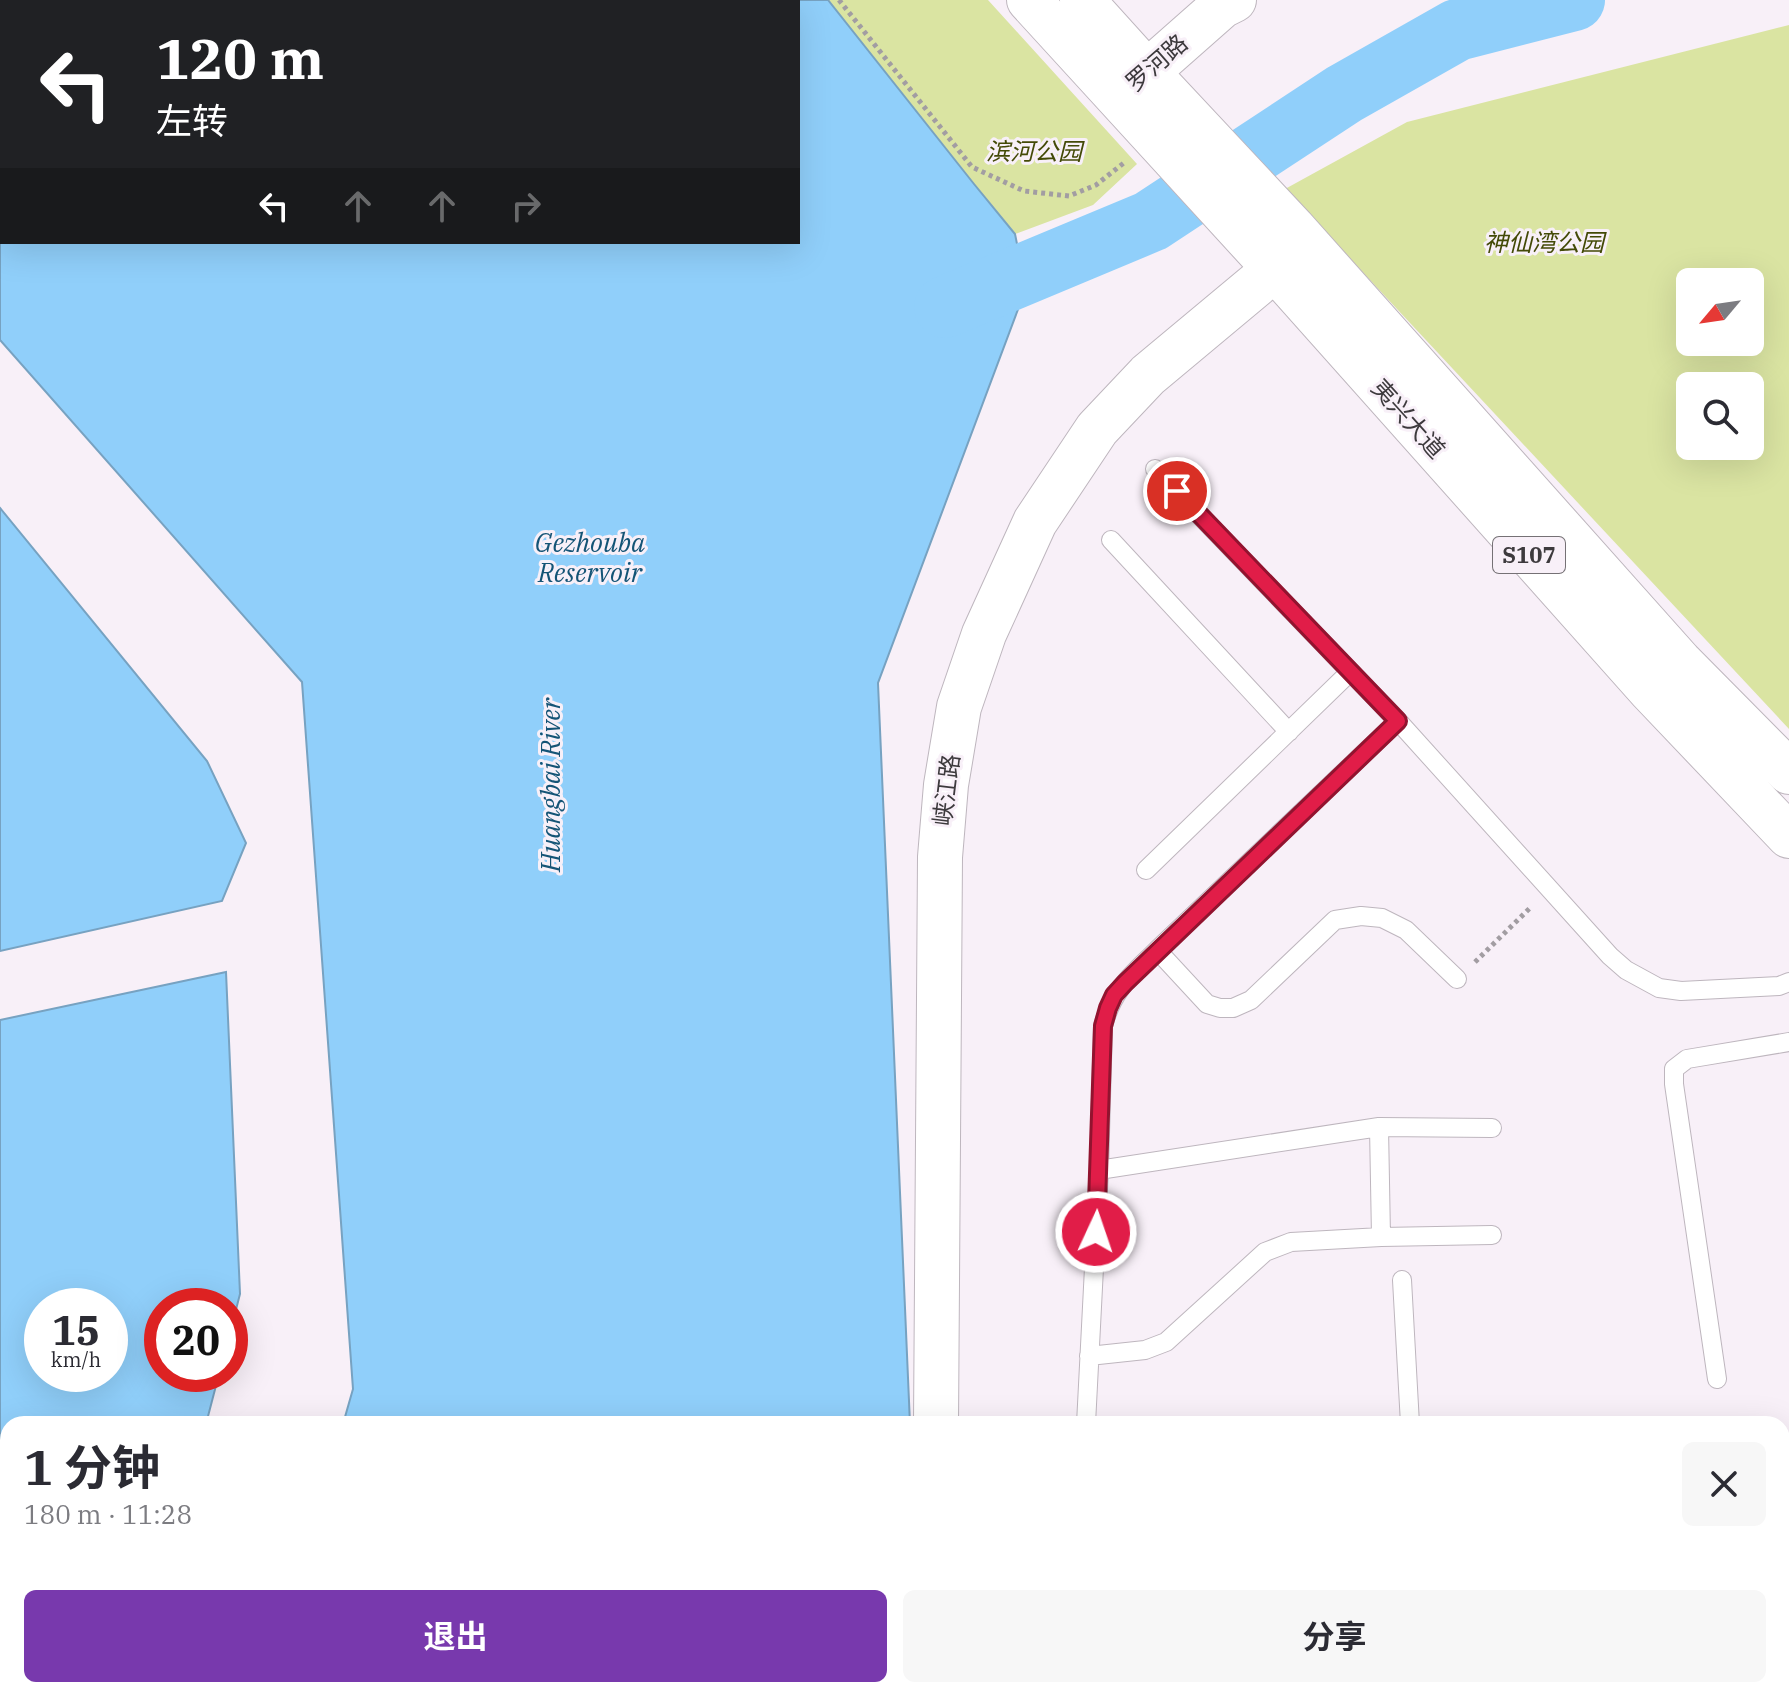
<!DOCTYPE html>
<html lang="zh">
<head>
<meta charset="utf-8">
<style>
	body { margin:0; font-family:"IBM Plex Serif","Noto Sans SC",serif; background:#f7f7f7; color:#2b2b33; height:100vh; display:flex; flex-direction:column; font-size:30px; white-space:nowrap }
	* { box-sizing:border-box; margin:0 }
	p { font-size:26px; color:#7c7c81 }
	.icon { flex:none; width:44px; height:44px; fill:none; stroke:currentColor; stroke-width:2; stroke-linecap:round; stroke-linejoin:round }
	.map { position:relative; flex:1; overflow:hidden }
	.side { position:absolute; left:0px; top:1416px; width:1790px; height:282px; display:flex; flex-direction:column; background:#fff; border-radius:24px 24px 0 0; box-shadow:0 8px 32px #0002 }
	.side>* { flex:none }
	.hud { position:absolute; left:0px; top:0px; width:800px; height:244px; box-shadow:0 8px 32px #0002; background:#202124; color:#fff; overflow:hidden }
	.needle { width:52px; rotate:241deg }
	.fabs { position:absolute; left:1676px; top:268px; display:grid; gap:16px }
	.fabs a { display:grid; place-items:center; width:88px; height:88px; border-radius:12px; background:#fff; box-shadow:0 8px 32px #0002; font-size:40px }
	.speed { position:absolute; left:24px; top:1288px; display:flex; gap:16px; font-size:40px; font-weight:700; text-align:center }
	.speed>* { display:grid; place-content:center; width:104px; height:104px; border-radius:50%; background:#fff; box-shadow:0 8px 32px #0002; line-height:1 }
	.speed small { font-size:20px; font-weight:400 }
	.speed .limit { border:12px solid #d22; background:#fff; color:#111 }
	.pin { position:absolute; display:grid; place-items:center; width:68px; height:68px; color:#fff; margin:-34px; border:4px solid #fff; border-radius:50%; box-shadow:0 2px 8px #0007 }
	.me { position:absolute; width:88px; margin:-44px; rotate:3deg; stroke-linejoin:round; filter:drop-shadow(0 0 6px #0008) }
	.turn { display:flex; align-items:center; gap:28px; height:168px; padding:0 24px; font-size:36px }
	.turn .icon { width:104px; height:104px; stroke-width:2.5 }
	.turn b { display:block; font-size:56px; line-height:68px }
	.lanes { display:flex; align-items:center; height:76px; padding:0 24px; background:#0003; justify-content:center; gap:40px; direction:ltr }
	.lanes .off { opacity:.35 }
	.round { display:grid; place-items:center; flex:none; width:84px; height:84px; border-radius:12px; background:#f7f7f7 }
	.headline { display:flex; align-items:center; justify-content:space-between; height:136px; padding:0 24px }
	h1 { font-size:48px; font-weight:700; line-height:60px }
	.button { display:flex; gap:16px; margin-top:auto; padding:16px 24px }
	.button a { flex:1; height:92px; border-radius:12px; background:#7839ad; color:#fff; font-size:32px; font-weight:700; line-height:92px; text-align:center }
	.button a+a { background:#f7f7f7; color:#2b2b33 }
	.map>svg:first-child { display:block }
	.green { fill:#dae4a2; fill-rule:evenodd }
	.water { fill:#90cffa; stroke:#77a2c1; stroke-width:2; fill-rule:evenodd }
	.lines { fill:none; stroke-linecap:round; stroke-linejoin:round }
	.river { stroke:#90cffa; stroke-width:62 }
	.service-casing { stroke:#beb6be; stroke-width:20 }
	.tertiary-casing { stroke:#beb6be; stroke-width:46 }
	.secondary-casing { stroke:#beb6be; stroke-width:46 }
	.primary-casing { stroke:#beb6be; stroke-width:46 }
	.path { stroke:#a29da2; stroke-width:5; stroke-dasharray:4 4; stroke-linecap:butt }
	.service { stroke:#fff; stroke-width:18 }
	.tertiary { stroke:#fff; stroke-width:44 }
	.secondary { stroke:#fff; stroke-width:44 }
	.primary { stroke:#fff; stroke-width:44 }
	.route-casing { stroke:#92132f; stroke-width:20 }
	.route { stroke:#e11d48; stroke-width:14 }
	.labels { text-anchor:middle; stroke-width:6; stroke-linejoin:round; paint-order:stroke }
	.shield { fill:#f8f0f8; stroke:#757175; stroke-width:2 }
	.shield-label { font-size:22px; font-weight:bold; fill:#3d3a3d }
	.street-label { font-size:24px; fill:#3d3a3d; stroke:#f8f0f8 }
	.park-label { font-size:24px; font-style:italic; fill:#434a07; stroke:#f8f0f8 }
	.water-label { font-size:26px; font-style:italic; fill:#145476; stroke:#f8f0f8 }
</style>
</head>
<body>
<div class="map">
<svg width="1789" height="1697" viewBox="0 0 1789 1697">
	<rect width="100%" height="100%" fill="#f8f0f8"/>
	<!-- green -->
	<path class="green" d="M828,0H988L1137,164L1093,205L1015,234L974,184Z
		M1789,25V729L1285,189L1407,122ZM1690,282H1750V342H1690ZM1690,386H1750V446H1690Z"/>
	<!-- water -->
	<path class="water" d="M0,0H828L974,184L1015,234L1026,288L878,683L910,1424H343L353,1389L302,682L0,340ZM2,2H798V242H2Z
		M0,508L207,761L246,843L222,901L0,951Z
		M226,972L240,1294L230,1333V1306H162V1374H219L206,1424H8V1482L0,1484V1020ZM42,1306H110V1374H42Z
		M8,1536V1690H170L168,1697H0V1538Z
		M264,1690H828L826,1697H262Z"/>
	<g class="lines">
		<!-- river -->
		<path class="river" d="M945,307L1151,221L1344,94L1457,30L1574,0"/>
		<!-- service casing -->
		<g class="service-casing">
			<path id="service" d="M1155,469L1398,721
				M1111,540L1289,732
				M1146,870L1350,672
				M1157,950L1207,1004L1220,1008H1233L1251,1000L1335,920L1361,916L1382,918L1406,930L1457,979
				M1379,1127L1381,1237
				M1099,1170L1379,1127L1492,1128
				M1402,1280L1410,1424
				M1089,1356L1145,1350L1166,1342L1265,1252L1291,1242L1381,1237L1492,1235
				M1717,1379L1674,1084V1069L1687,1059L1789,1042
				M1086,1424L1099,1170L1103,1026C1113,989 1130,977 1157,950L1398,721L1610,956L1626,970L1659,988L1681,991L1779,986L1789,982
				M1084,1690V1697
				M1571,1690L1576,1697"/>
		</g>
		<!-- tertiary casing -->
		<g class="tertiary-casing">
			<path id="tertiary" d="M936,1424L940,857L946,785L959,707L984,634L1035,522L1097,429L1148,375L1275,269
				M923,1697L924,1690"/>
		</g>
		<!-- secondary casing -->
		<g class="secondary-casing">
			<path id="secondary" d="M1120,96L1222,6L1234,0"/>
		</g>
		<!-- primary casing -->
		<g class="primary-casing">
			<path id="primary" d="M1029,0L1275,269L1651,691L1789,836
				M1082,0L1147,72L1293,228L1680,662L1789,772"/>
		</g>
		<!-- path -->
		<path class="path" d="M839,0L972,167L1024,191L1069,196L1096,185L1125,162
			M1475,962L1531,907"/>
		<!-- service -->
		<use href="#service" class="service"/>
		<!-- tertiary -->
		<use href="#tertiary" class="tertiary"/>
		<!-- secondary -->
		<use href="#secondary" class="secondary"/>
		<!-- primary -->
		<use href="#primary" class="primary"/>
	</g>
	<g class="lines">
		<!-- route casing -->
		<g class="route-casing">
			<path id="route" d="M1096,1232L1103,1026L1108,1008L1114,995L1125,983L1398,721L1177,491"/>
		</g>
		<!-- route -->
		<use href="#route" class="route"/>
	</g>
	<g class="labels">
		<!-- shield labels -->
		<rect class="shield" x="1493" y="537" width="72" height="36" rx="6"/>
		<g class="shield-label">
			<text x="1529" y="563">S107</text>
		</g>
		<!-- street labels -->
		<g class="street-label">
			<text transform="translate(1157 63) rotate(-41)" y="8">罗河路</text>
			<text transform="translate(1408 419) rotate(48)" y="8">夷兴大道</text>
			<text transform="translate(947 790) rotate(-83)" y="8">峡江路</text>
		</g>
		<!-- park labels -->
		<g class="park-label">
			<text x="1034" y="160">滨河公园</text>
			<text x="1544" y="251">神仙湾公园</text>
		</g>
		<!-- water labels -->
		<g class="water-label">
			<text x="590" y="552">Gezhouba<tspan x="590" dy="30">Reservoir</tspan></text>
			<text transform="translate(551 785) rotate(-90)" y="9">Huangbai River</text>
		</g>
	</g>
</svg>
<div class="fabs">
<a><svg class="needle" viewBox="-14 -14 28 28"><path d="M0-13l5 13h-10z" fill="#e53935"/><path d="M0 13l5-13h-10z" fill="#7c7c81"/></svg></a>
<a><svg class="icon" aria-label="search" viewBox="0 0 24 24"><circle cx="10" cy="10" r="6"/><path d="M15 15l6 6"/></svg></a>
</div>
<div class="speed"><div>15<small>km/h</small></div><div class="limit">20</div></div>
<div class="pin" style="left:1177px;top:491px;background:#d93025"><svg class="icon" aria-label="arrive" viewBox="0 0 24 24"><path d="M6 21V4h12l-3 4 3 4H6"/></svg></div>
<svg class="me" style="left:1096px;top:1232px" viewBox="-20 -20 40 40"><circle r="17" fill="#e11d48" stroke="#fff" stroke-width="3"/><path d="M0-11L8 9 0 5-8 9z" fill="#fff"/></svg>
<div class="hud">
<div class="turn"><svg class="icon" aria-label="left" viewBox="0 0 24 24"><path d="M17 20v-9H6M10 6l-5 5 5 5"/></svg><div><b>120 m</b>左转</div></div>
<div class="lanes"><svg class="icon" aria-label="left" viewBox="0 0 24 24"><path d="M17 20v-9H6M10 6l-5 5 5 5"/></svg><svg class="icon off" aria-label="ahead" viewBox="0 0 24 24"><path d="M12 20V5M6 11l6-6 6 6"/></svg><svg class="icon off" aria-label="ahead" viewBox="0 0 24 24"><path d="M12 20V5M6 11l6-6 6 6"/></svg><svg class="icon off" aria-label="right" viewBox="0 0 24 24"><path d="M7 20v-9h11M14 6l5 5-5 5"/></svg></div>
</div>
<section class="side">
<div class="headline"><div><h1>1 分钟</h1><p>180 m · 11:28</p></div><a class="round"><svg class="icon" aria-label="close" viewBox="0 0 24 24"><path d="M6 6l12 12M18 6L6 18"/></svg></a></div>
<div class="button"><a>退出</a><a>分享</a></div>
</section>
</div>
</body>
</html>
